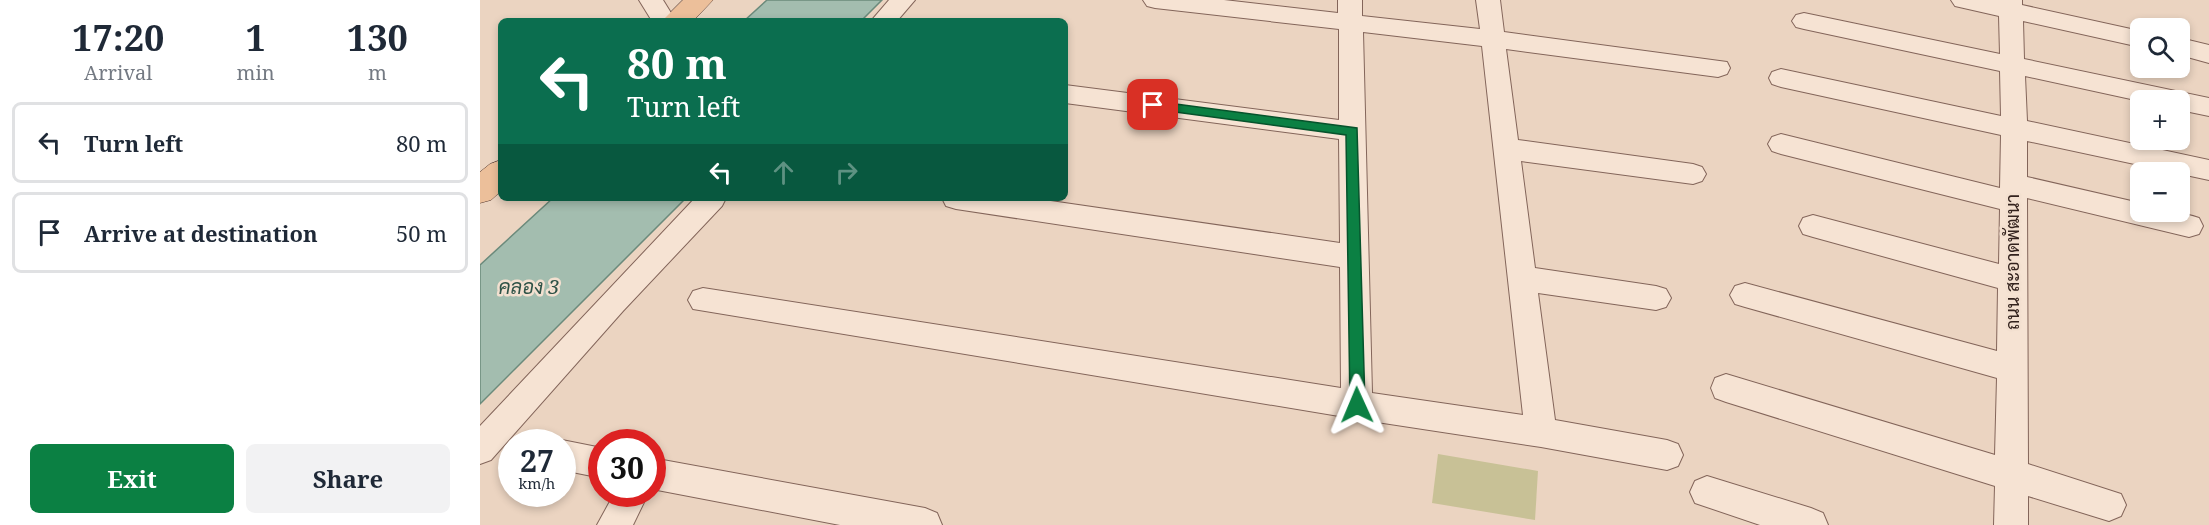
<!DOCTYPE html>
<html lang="en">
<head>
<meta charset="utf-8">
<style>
	body { margin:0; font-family:"Noto Serif",Sarabun,serif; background:#f2f2f3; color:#1f2937; height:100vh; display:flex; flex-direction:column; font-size:22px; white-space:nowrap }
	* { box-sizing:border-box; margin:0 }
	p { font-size:20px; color:#747a83 }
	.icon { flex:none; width:33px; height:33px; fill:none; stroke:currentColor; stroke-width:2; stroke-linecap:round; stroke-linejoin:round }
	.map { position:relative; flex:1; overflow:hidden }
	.drawer { display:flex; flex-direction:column; background:#fff; width:480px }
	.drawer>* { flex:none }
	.banner { position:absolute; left:18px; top:18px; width:570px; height:183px; border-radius:9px; box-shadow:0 3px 9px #0003; background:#0b6e4f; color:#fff; overflow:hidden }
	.fabs { position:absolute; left:1650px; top:18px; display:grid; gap:12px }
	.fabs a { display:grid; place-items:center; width:60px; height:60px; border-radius:9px; background:#fff; box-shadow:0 3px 9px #0003; font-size:30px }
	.speed { position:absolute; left:18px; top:429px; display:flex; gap:12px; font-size:30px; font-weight:700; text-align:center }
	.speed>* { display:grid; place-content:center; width:78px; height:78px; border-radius:50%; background:#fff; box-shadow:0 3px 9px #0003; line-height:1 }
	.speed small { font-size:15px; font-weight:400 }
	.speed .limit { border:9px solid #d22; background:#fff; color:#111 }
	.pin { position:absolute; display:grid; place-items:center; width:51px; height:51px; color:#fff; margin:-26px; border-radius:12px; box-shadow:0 3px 9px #0006 }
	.me { position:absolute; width:66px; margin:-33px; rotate:359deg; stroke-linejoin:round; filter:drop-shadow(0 0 4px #0008) }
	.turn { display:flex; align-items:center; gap:21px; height:126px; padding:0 30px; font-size:27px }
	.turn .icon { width:78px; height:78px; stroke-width:2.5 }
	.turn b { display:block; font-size:42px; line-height:51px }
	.lanes { display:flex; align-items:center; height:57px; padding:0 30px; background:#0003; justify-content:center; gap:30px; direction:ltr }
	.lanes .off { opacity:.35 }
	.eta { display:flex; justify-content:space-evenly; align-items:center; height:102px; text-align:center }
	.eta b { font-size:36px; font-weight:700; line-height:42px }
	.button { display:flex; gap:12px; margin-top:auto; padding:12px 30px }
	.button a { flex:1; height:69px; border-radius:9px; background:#0b8043; color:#fff; font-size:24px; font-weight:700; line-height:69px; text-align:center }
	.button a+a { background:#f2f2f3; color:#1f2937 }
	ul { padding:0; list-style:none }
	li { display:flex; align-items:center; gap:18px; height:81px; margin:0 12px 9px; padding:0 18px; border:3px solid #e0e1e3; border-radius:9px }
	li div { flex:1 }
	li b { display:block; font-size:22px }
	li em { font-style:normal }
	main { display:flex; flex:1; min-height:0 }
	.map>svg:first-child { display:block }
	.green { fill:#c8c196 }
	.water { fill:#a3bdaf; stroke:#6b8a7b; stroke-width:1.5 }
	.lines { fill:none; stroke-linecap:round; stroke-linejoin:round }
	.minor-casing { stroke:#83655a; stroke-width:2 }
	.major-casing { stroke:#51362e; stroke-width:1 }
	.minor { fill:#f6e3d3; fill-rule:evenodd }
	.major { fill:#ecbf9a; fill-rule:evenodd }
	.route { fill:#0b8043; stroke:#07532c; stroke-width:1.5 }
	.labels { text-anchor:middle; stroke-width:5; stroke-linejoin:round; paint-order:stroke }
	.street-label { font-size:18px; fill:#33221d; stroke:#f3e0d0 }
	.water-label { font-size:20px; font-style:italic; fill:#2d5247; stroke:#f3e0d0 }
</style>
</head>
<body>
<main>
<section class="drawer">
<div class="eta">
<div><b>17:20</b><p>Arrival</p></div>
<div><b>1</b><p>min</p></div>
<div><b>130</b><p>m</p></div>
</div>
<ul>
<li><svg class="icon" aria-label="left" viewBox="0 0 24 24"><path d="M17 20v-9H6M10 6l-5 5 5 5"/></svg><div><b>Turn left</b></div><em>80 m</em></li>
<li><svg class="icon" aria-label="arrive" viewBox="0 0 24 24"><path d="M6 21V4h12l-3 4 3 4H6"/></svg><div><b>Arrive at destination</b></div><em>50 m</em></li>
</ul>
<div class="button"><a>Exit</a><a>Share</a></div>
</section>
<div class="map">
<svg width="1729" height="525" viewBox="0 0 1729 525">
	<rect width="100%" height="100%" fill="#ebd4c1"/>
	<!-- green -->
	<path class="green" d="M958,454L1058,471L1055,520L952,503Z"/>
	<!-- water -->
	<path class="water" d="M287,0H402L381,21H264Z
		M73,198H206L0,404V265Z"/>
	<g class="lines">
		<!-- minor casing -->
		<g class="minor-casing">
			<path id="minor" d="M159,0H183L196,21H172Z
				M409,0H435L417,21H391Z
				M663,0H744L858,13V0H882V16L1000,29L996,0H1020L1024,32L1247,62L1250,68L1247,74L1238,77L1026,49L1038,140L1213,164L1222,167L1226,174L1222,181L1213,184L1041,161L1055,268L1176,286L1186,289L1191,298L1186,307L1176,310L1058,293L1075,420L1187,440L1198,444L1203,455L1198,466L1187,470L1061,447L877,419L213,309L208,300L213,291L223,288L861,388L860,267L476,209L466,206L462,198H550L860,243L859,139L585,103V85L859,120V29L675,8L667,6ZM883,32L1002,46L1043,415L892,393Z
				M1471,0H1542V5L1660,31V47L1543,21L1544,59L1729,98V116L1700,110V100L1660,101L1545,76L1547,121L1729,160V180L1547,141V177L1660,203V212C1681,212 1699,211 1719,218L1723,226L1719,234L1709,237L1547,198L1548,464L1641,494L1646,505L1641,516L1629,521L1548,496V525H1514L1515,486L1246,402L1235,398L1231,388L1235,378L1246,374L1515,455L1517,378L1265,307L1255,304L1250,295L1255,286L1265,283L1517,351L1518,288L1333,237L1323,234L1319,226L1323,218L1333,215L1519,264L1520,209L1301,154L1292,151L1288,144L1292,137L1301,134L1520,188L1521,135L1301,87L1292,84L1289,78L1292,72L1301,69L1521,116L1520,71L1324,29L1316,27L1312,21L1316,15L1324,13L1520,54L1519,16L1475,6Z
				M1700,38L1729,45V63L1700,55Z
				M215,198H246L242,206L143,311L11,460L0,464V426Z
				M82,440L122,448V478L82,470V442H75Z
				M172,458L445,508L457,513L462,525H360L172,489Z
				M1227,476L1331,508L1343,513L1348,525H1280L1215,503L1210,492L1215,481Z
				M134,494H168L153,525H117Z"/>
		</g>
		<!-- major casing -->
		<g class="major-casing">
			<path id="major" d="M203,0H233L213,21H182Z
				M21,160V191L11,200L0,203V172L10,164Z"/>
		</g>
		<!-- minor -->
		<use href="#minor" class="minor"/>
		<!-- major -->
		<use href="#major" class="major"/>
	</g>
	<!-- route -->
	<path class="route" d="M673,101L877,128L885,405L883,410L877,412L870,405L866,135L673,109L667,105Z"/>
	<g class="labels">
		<!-- street labels -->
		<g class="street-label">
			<text transform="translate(1533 262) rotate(-90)" y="6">ถนน สะอาดพัฒนา</text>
		</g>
		<!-- water labels -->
		<g class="water-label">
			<text x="49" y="294">คลอง 3</text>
		</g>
	</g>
</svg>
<div class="fabs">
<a><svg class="icon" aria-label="search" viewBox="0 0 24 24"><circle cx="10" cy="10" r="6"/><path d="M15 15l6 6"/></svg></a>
<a>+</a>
<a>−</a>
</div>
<div class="speed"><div>27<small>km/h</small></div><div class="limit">30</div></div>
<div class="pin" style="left:673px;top:105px;background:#d93025"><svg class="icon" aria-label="arrive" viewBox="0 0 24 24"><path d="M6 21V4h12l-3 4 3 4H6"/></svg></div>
<svg class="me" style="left:877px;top:405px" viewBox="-20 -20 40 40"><path d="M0-17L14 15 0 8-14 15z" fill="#0b8043" stroke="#fff" stroke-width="4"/></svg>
<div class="banner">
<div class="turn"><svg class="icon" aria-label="left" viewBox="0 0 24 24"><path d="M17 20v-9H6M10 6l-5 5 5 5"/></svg><div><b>80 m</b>Turn left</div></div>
<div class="lanes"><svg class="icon" aria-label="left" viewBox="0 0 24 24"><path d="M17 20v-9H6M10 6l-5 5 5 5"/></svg><svg class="icon off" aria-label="ahead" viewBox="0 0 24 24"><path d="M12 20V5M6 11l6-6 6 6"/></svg><svg class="icon off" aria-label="right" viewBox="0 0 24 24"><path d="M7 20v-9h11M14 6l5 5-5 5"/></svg></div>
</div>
</div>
</main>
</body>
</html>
